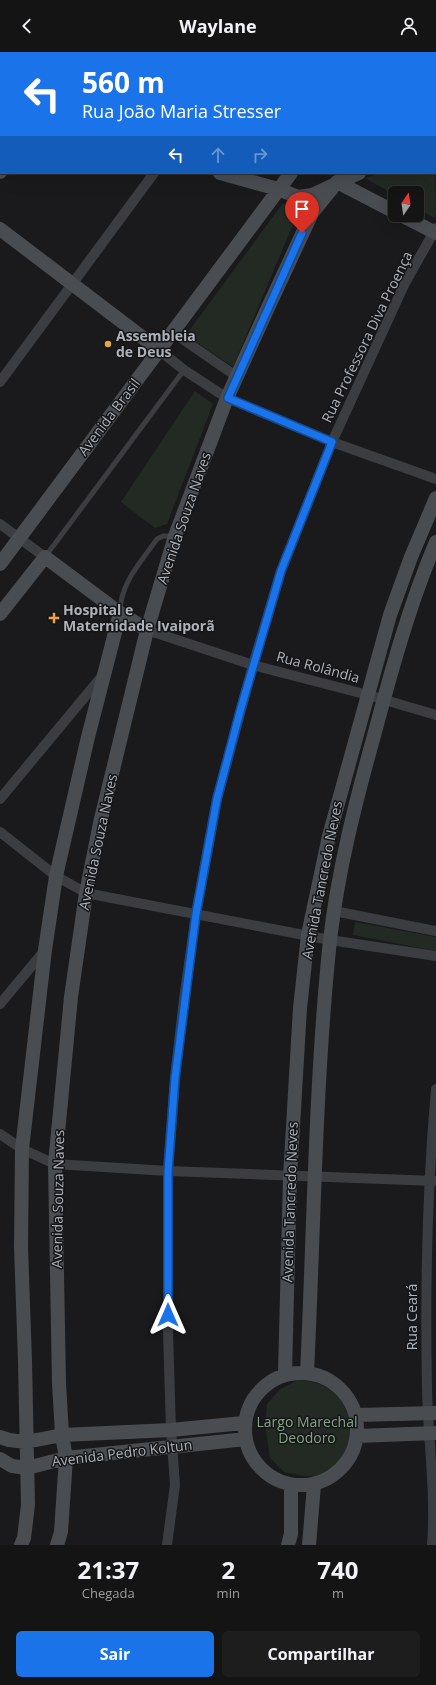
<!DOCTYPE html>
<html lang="pt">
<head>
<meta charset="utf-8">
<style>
	body { margin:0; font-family:"Open Sans",sans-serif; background:#1d1d1e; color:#f1f3f6; height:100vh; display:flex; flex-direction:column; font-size:15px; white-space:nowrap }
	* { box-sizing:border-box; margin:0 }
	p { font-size:13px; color:#9d9ea0 }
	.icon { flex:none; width:22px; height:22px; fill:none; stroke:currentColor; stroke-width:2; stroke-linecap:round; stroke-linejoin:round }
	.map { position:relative; height:1493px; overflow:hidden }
	.drawer { display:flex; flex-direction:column; background:#141415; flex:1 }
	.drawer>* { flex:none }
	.hud { position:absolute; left:0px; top:0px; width:436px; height:122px; box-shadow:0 4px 16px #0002,0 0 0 1px #333334; background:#1a73e8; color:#fff; overflow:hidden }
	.needle { width:26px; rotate:13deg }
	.fabs { position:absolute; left:388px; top:134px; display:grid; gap:8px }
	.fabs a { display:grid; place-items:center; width:36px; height:36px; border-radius:6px; background:#141415; box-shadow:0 4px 16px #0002,0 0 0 1px #333334; font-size:20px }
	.pin { position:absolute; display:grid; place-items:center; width:34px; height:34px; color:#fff; margin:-41px -17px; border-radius:50% 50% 50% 0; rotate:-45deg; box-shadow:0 0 4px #0007 }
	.pin .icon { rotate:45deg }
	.me { position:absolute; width:44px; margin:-22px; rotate:0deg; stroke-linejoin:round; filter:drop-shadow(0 0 3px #0008) }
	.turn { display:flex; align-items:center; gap:14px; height:84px; padding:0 16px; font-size:18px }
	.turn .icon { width:52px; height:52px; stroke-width:2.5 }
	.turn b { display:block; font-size:28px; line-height:34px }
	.lanes { display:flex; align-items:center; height:38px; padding:0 16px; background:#0003; justify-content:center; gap:20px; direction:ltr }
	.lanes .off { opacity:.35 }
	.eta { display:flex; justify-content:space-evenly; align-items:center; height:68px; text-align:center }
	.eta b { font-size:24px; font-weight:700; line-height:28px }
	.action { display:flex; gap:8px; margin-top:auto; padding:8px 16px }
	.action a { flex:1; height:46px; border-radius:6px; background:#1a73e8; color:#fff; font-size:16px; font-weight:700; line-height:46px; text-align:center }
	.action a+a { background:#1d1d1e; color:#f1f3f6 }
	header { display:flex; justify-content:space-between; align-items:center; height:52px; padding:0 16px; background:#141415; font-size:18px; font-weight:700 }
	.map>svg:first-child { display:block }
	.green { fill:#222a23 }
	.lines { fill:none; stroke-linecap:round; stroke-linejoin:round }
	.lane { stroke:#3b3d41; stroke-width:5 }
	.street { stroke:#3b3d41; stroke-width:10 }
	.secondary { stroke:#494c51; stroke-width:14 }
	.route-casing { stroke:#114b97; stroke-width:10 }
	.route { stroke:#1a73e8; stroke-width:7 }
	.poi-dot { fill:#e9a446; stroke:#151517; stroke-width:1.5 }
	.labels { text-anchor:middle; stroke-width:3; stroke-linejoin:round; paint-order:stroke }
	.poi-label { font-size:14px; font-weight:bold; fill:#aeb3bb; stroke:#151517; text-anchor:start }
	.street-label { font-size:14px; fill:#aeb3bb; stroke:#151517 }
	.park-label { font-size:14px; fill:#87a586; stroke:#151517 }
</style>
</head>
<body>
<header><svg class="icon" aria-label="back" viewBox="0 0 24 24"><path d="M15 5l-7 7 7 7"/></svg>Waylane<svg class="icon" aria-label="person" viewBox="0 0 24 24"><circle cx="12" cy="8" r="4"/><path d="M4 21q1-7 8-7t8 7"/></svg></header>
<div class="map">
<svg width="436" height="1493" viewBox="0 0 436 1493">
	<rect width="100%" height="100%" fill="#1a1a1c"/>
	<!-- green -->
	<path class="green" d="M435,105L436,162L434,166L417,156V141H395V143L365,126L383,121H435Z
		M283,151L300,156L233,315L186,283Z
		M195,339L213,352L167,472L155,476L121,450Z
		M355,870L436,885V899L353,883Z
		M298,1328C329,1329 351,1349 350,1382C350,1391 344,1403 341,1412L317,1425L297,1423L284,1420L270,1406L265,1373L267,1352L279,1338Z"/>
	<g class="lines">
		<!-- lane -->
		<path class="lane" d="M45,505L184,318
			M120,559C121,530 141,510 157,487L163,484H174"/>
		<!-- street -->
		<path class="street" d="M311,0V1
			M172,280L236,324
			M159,298L184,318L227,346L332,390L436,427
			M0,330L154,121
			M0,472L45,505
			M147,578L253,613L368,643L436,663
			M0,747L103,623
			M0,780L56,824L86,841L330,888L436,904
			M334,859L436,879
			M0,952L45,898
			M0,1082L22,1097L55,1112L168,1119L436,1129
			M167,1493L175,1433L171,1378L168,1279V1119L175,1026L184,947L196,862L217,747L253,613L281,519L332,390L405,231L436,176
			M432,1493C436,1441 428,1388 427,1336C425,1237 427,1137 436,1037"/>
		<!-- secondary -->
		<path class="secondary" d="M20,0L21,1
			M0,1L1,2
			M75,1L76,0
			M90,1L91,0
			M435,79H436
			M435,93H436
			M0,99L1,98
			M0,120L1,119
			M220,121L278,137L298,145L312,143L359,121
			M337,130L395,160
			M401,163L436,181
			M0,177L159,298
			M0,512L291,121
			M0,562L45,505L120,561L147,578
			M245 1377a56 56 0 1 1 112 0a56 56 0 1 1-112 0Z
			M285,1321L290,1125L300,956L308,883L329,784L390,563L411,505L436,446
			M307,1321C314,1176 315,1032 330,888C338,818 356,748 375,680C392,616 410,551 436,490
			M356,1363L436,1361
			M357,1384L436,1381
			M0,1385L9,1388L26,1390L62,1383L171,1378L243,1371
			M0,1407L12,1414L27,1416L66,1406L246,1387
			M21,1493L24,1486L28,1453L25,1309L21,1195L22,1097L45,898L56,824L88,685L120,561
			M57,1493L61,1480L66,1406L62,1383L59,1331L55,1112L71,945L86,841L100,771L147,578L175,484L227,346L266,260L312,161L337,130
			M288,1493L291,1482V1433
			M309,1493L314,1433"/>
	</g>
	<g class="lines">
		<!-- route casing -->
		<g class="route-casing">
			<path id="route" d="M168,1263V1119L175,1026L196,862L217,747L241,656L281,519L332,390L228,346L302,181"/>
		</g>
		<!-- route -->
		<use href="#route" class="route"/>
	</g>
	<!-- markers -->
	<g class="poi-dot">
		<circle cx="108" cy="292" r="4"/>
		<path d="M52 560h4v4h4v4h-4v4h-4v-4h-4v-4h4z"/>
	</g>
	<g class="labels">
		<!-- poi labels -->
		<g class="poi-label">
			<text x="116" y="289">Assembleia<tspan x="116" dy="16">de Deus</tspan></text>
			<text x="63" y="563">Hospital e<tspan x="63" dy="16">Maternidade Ivaiporã</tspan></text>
		</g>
		<!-- street labels -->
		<g class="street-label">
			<text transform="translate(367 285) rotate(-64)" y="5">Rua Professora Diva Proença</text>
			<text transform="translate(109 365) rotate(-53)" y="5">Avenida Brasil</text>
			<text transform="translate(184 466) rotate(-71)" y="5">Avenida Souza Naves</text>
			<text transform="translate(318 615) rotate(15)" y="5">Rua Rolândia</text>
			<text transform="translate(98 790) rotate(-78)" y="5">Avenida Souza Naves</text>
			<text transform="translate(322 828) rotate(-79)" y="5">Avenida Tancredo Neves</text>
			<text transform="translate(58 1147) rotate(-89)" y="5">Avenida Souza Naves</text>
			<text transform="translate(290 1150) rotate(-88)" y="5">Avenida Tancredo Neves</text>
			<text transform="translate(412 1265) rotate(-90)" y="5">Rua Ceará</text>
			<text transform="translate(122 1401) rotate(-7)" y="5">Avenida Pedro Koltun</text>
		</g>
		<!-- park labels -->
		<g class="park-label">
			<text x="307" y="1375">Largo Marechal<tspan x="307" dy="16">Deodoro</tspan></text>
		</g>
	</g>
</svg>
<div class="fabs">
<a><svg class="needle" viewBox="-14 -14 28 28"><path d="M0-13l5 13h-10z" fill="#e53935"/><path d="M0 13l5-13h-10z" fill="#9d9ea0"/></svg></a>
</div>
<div class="pin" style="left:302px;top:181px;background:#d93025"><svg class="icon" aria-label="arrive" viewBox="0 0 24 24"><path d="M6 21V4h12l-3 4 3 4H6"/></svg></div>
<svg class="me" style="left:168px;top:1263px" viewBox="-20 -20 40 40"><path d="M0-17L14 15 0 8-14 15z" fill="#1a73e8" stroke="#fff" stroke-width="4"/></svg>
<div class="hud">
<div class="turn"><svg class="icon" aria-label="left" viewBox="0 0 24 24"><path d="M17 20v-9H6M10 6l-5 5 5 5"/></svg><div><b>560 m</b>Rua João Maria Stresser</div></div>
<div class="lanes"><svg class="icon" aria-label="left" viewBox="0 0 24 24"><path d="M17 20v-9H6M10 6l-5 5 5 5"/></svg><svg class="icon off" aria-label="ahead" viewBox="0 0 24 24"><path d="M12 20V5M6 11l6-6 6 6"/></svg><svg class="icon off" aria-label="right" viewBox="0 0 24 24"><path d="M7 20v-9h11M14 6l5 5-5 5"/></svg></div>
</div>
</div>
<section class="drawer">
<div class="eta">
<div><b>21:37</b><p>Chegada</p></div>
<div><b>2</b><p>min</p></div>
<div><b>740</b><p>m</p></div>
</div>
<div class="action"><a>Sair</a><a>Compartilhar</a></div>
</section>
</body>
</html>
